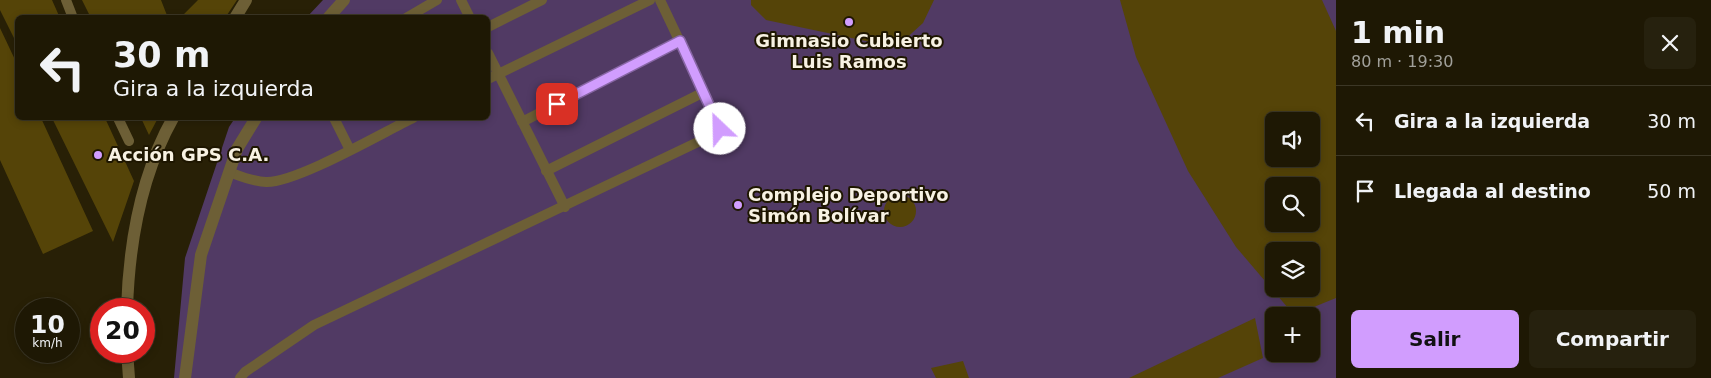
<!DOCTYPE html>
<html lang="es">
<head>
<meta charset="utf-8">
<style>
	body { margin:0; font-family:"DejaVu Sans",sans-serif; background:#26210e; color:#f1f3f6; height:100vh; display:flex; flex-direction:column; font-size:19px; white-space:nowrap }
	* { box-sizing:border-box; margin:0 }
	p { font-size:16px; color:#a1a09a }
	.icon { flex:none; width:28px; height:28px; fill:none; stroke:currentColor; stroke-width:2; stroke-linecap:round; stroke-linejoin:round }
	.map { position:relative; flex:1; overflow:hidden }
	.panel { display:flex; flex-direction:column; background:#1e1804; width:375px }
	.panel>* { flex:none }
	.guide { position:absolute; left:15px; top:15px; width:475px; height:105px; border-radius:8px; box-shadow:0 2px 8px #0003,0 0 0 1px #3c3726; background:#1e1804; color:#f1f3f6; overflow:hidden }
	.buttons { position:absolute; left:1265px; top:112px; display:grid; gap:10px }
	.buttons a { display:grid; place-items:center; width:55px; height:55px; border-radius:8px; background:#1e1804; box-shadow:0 2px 8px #0003,0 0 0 1px #3c3726; font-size:25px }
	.speed { position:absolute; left:15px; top:298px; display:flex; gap:10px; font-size:25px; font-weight:700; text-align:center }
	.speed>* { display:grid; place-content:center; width:65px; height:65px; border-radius:50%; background:#1e1804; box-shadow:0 2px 8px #0003,0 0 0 1px #3c3726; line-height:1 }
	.speed small { font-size:12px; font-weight:400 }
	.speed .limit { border:8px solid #d22; background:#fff; color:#111 }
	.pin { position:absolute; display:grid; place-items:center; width:42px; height:42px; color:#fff; margin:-21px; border-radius:10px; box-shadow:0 2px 8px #0006 }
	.me { position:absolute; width:55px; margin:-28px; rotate:336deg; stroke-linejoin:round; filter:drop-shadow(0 0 4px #0008) }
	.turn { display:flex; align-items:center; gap:18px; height:105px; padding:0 15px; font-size:22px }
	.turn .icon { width:65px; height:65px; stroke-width:2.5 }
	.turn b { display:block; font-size:35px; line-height:42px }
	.round { display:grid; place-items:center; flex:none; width:52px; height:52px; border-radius:8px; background:#26210e }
	.summary { display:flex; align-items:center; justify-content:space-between; height:85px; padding:0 15px }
	h1 { font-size:30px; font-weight:700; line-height:38px }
	.primary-button { display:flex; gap:10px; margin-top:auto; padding:10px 15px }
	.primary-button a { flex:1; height:58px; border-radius:8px; background:#d19dfe; color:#111; font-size:20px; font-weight:700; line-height:58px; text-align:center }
	.primary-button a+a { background:#26210e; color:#f1f3f6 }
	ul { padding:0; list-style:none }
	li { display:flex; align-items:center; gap:15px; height:70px; padding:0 15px; border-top:1px solid #3c3726 }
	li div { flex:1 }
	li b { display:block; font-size:19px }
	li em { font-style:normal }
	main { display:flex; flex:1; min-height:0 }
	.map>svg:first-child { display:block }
	.green { fill:#513a64; fill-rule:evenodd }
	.building { fill:#554408; fill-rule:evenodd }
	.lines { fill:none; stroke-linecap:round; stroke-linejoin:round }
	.lane { stroke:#6d5f36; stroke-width:10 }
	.street { stroke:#6d5f36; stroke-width:12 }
	.route-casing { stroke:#8866a5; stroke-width:12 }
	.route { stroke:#d19dfe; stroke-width:9 }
	.poi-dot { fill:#d19dfe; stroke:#1e1600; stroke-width:2 }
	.labels { text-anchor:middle; stroke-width:4; stroke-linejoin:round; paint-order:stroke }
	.poi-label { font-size:18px; font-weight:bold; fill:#f8f2e3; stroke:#1e1600; text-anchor:start }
</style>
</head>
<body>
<main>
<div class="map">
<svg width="1336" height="378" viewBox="0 0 1336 378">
	<rect width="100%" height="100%" fill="#282006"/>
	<!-- green -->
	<path class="green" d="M323,0H1336V378H174L185,258L229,127L235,118H488V18L307,17ZM1274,121H1311V159H1274ZM1274,186H1311V224H1274ZM1274,251H1311V289H1274ZM1274,316H1311V354H1274Z"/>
	<!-- building -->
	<path class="building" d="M0,0H52L60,18H18V46L0,10Z
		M82,0H161L168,18H91Z
		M198,0H237L225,18H185L183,15Z
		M751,0H934L923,23L902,42L880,44L766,20L751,5Z
		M1120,0H1322L1336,31V298L1294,315L1236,247L1188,171L1136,57ZM1274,121H1311V159H1274ZM1274,186H1311V224H1274ZM1274,251H1311V289H1274Z
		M0,28L18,66V118H41L93,231L43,254L0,160Z
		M52,118H105L134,181L113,242Z
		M141,118H158L149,135Z
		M884 211a16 16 0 1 1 32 0a16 16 0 1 1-32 0Z
		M1255,318L1263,358L1218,378H1129Z
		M963,361L969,378H936L931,368Z"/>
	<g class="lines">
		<!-- lane -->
		<path class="lane" d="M66,0L73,18
			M461,0L470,18
			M406,18L437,0
			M488,27L542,0
			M488,53L565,207
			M488,79L650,0
			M118,118L129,141
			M334,118L350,150
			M522,122L680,41
			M546,171L704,92
			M229,172C240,176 254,182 266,182C296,183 382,133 413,118
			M240,378L245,372L314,325L719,132L718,122L660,0"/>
		<!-- street -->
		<path class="street" d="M235,18L246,0
			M328,18L344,0
			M127,309C129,244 141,175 173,118
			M127,351L129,378
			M185,378L201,255L237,149L256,118"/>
	</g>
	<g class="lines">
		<!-- route casing -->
		<g class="route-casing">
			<path id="route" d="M557,104L680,41L720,129"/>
		</g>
		<!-- route -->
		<use href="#route" class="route"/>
	</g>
	<!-- markers -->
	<g class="poi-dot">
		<circle cx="849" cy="22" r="5"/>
		<circle cx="98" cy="155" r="5"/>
		<circle cx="738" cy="205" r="5"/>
	</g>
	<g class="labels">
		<!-- poi labels -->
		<g class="poi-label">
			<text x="849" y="47" text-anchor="middle">Gimnasio Cubierto<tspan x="849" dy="21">Luis Ramos</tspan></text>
			<text x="108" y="161">Acción GPS C.A.</text>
			<text x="748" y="201">Complejo Deportivo<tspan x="748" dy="21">Simón Bolívar</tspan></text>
		</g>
	</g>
</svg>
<div class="buttons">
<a><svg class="icon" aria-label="sound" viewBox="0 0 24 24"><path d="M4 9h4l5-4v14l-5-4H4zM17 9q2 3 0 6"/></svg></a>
<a><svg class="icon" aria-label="search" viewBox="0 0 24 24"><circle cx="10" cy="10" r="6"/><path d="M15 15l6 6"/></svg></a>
<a><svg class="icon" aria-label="layers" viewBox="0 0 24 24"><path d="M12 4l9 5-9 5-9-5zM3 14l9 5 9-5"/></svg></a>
<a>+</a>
</div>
<div class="speed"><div>10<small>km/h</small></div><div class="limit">20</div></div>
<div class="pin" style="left:557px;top:104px;background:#d93025"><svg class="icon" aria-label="arrive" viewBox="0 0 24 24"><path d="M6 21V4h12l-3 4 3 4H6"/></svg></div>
<svg class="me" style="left:720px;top:129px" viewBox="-20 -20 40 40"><circle r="19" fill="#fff"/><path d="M0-13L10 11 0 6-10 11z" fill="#d19dfe"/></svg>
<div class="guide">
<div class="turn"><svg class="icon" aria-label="left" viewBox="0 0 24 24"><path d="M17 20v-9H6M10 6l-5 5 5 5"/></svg><div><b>30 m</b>Gira a la izquierda</div></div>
</div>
</div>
<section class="panel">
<div class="summary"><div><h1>1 min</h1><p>80 m · 19:30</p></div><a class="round"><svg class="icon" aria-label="close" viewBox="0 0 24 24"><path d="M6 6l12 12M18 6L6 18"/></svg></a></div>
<ul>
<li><svg class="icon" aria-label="left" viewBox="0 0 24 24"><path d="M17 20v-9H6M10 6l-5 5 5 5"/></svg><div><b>Gira a la izquierda</b></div><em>30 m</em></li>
<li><svg class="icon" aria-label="arrive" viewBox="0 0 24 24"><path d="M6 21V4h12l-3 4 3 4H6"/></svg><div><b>Llegada al destino</b></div><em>50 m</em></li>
</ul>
<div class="primary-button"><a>Salir</a><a>Compartir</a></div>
</section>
</main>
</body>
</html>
